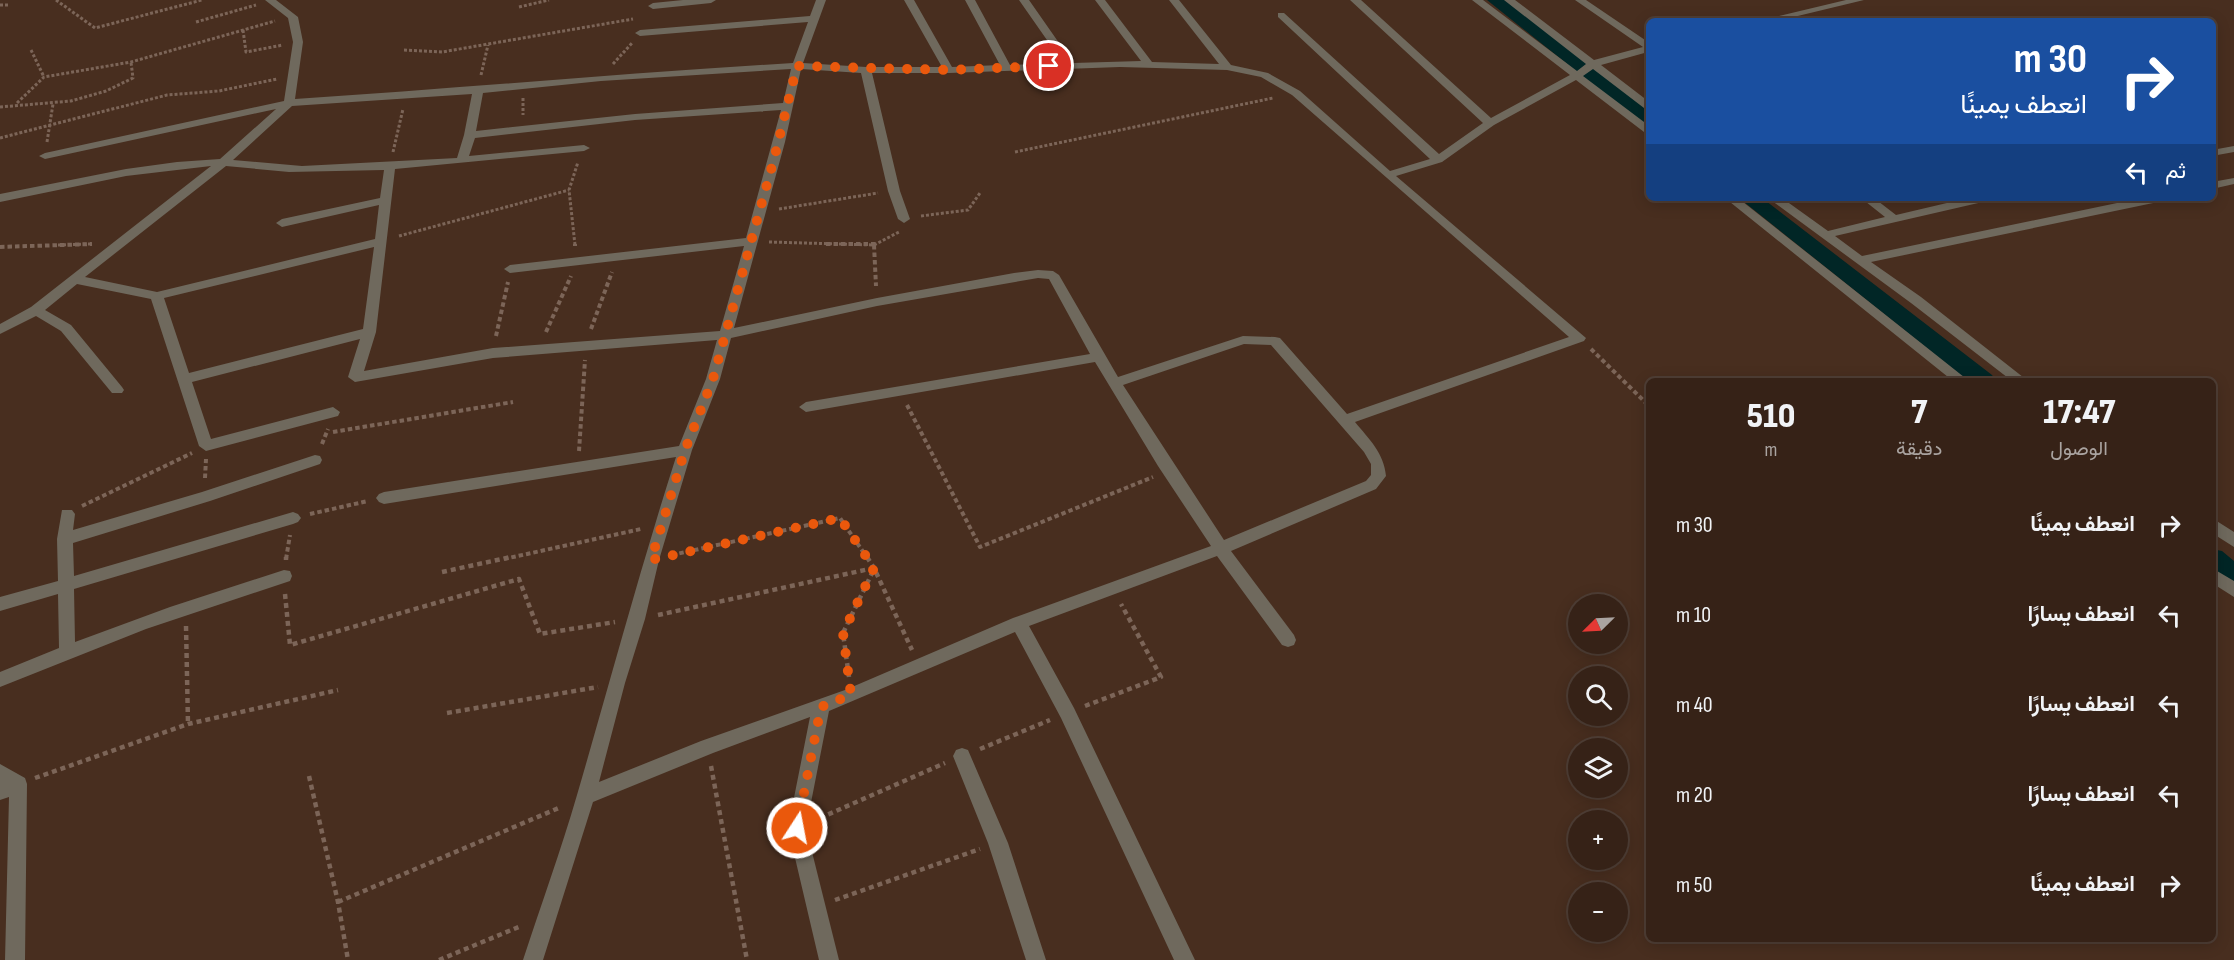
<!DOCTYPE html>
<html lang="ar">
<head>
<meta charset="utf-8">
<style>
	body { margin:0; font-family:"Sofia Sans Condensed",Vazirmatn,sans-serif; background:#412f24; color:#f1f3f6; direction:rtl; height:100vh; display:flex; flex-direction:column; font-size:22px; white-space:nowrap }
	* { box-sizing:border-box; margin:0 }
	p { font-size:20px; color:#aaa4a1 }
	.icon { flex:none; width:33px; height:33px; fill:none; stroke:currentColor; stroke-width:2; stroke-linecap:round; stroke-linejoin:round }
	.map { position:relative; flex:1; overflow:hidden; direction:ltr }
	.sheet { position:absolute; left:1646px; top:378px; width:570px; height:564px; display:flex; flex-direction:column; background:#362217; border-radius:9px; box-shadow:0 3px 15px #0003,0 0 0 2px #503f36; direction:rtl }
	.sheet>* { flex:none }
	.top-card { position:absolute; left:1646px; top:18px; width:570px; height:183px; border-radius:9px; box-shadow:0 3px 15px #0003,0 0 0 2px #503f36; direction:rtl; background:#1a4fa0; color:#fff; overflow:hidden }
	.needle { width:39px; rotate:246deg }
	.buttons { position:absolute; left:1568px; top:594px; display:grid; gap:12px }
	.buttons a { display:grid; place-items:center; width:60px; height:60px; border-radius:50%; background:#362217; box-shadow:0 3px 15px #0003,0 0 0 2px #503f36; font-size:30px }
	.pin { position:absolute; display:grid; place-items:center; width:51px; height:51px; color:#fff; margin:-26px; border:3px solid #fff; border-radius:50%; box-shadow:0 2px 6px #0007 }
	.me { position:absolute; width:66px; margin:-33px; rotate:11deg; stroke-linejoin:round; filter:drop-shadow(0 0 4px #0008) }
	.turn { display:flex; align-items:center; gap:21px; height:126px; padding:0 30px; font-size:27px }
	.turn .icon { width:78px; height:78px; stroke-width:2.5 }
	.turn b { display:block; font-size:42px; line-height:51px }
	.then { display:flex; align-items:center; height:57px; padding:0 30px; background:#0003; gap:12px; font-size:22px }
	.eta { display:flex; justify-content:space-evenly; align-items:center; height:102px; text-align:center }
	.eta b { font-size:36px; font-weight:800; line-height:42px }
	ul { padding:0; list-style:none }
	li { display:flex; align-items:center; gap:18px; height:90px; padding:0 30px }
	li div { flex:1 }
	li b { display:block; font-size:22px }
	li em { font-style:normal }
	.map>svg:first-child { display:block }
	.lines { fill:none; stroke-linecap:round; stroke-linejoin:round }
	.canal { fill:#012626; fill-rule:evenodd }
	.path-far2 { stroke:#7c6558; stroke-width:3; stroke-dasharray:3 2; stroke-linecap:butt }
	.path-far1 { stroke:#7c6558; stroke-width:4; stroke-dasharray:4.5 3; stroke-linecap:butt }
	.path { stroke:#7c6558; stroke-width:4.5; stroke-dasharray:5 4; stroke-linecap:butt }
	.minor { fill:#6f695d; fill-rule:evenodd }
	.route { stroke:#ea580c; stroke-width:10; stroke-dasharray:0 18 }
</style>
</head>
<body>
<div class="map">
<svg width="2234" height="960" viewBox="0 0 2234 960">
	<rect width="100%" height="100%" fill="#482e1f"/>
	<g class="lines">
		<!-- canal -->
		<path class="canal" d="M1487,0H1505L1648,110V124L1641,123Z
			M1739,198H1762L1992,375L1996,381H1968Z
			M2212,549L2222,551L2234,561V587L2224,584L2212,574Z"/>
		<!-- path-far2 -->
		<path class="path-far2" d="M56,0L95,28L202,0
			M0,5H9
			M519,7L549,0
			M196,22L256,5
			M243,30L246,52L283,45
			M31,50L44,77
			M404,50L442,52L633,19
			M613,64L632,43
			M481,75L488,45
			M523,98V115
			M17,103L44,77L131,62L275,21
			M0,107L71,101L106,91L133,78L131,62
			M0,138L167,95L219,91L277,79
			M47,142L53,104
			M393,152L403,109
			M1015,152L1273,98
			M779,209L878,193
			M921,216L968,210L980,193
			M399,236L569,190
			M769,242L874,245L899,232
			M58,245L92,244
			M575,245L569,190L578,162"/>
		<!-- path-far1 -->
		<path class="path-far1" d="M575,244V246
			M826,244H877
			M874,245L876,286
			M0,247L92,244
			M591,329L612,272
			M546,332L571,276
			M496,336L508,282
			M1591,349L1646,403
			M907,405L980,547L1153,477
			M333,432L513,402
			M322,444L328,429
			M579,451L585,360
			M205,478L206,459
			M82,506L192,453
			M310,514L368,501
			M672,555L840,518L868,559
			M286,559L290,535
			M504,559L641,529"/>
		<!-- path -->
		<path class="path" d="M867,557L874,568L912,650
			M286,560V557
			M442,572L511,557
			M285,594L290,645L519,579L540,634L615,622
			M658,615L874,568
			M186,626L188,724
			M849,677L843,633L874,569
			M1085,706L1161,677L1121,604
			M447,713L598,687
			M980,749L1050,720
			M711,766L747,960
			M309,776L338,902L348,960
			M35,778L188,724L338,690
			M820,818L945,763
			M835,900L980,849
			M338,902L561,807
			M439,960L521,926"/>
		<!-- minor -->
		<path class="minor" d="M265,0H276L298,17L303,42L295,99C461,88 627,73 793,63L808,22L640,36L635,33L640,30L810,16L816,0H826L803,63L866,67H942L904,0H914L952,67L1000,65L965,0H975L1010,65L1063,63L1019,0H1029L1073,63L1141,61L1095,0H1105L1152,62L1219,64L1169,0H1179L1231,65L1268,73L1300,91L1390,171L1430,159L1278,17V13H1284L1439,154L1483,123L1350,0H1361L1491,118L1570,75L1472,0H1483L1577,71L1586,64L1504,0H1515L1594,60L1643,47L1575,0H1586L1648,42V52L1601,65L1648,101V109L1644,108L1593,69L1583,76L1648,125V133L1644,132L1576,80L1494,125L1442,162L1396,176L1586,338L1584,341L1355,422C1369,439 1384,453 1386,476L1376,489L1231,551L1294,635L1296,640L1294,645L1288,647L1282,645L1217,556L1029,626L1074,708L1195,960H1174L1061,718L1015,632L829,711L806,828L839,960H819L788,828L810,717L713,753L593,802L543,960H523C541,905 561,850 577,795C610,682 640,569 676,457L384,504L379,502L376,498L379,494L384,492L679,446L706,379L717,340L493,358L355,382L348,377L360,339L192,382L211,439L333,407L340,412L338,416L206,451L199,446L151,299L77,284L45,310L71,325L122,387L124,390L122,393H112L61,331L36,316L0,334V324L31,307L211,166L126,176L0,202V194L126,169L177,162L220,159L276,109L45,159L39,156L45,153L284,101L293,42L288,18ZM1120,67L1227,70L1261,77L1292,95L1569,337L1347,414L1280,338L1275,337L1243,336L1118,377L1059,275L1053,271L1038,270L1014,273L877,298L734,328L785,142L801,69L861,73L888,191L898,219L904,223L910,219L900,191L872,73H949ZM791,69L783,103L635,114L476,131L483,93L601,81ZM472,94L464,135L457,158L302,166L233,160L292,106ZM781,110L746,238L510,265L504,269L510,273L744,246L720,331L493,348L364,371L376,332L395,169L584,151L590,148L584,145L469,156L475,138L635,120ZM226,166L289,172L384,170L380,198L282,219L276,223L282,227L379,205L375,239L157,292L85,277ZM374,247L363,329L189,373L164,298ZM1038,278L1049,279L1090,354L806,402L799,407L806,412L1095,362L1158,466L1211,546L1013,618L845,690L701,741L599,782L625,683L645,619L659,560L692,450L720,379L731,338L877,306ZM1244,344L1271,345L1364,452L1371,464V475L1366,481L1224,540L1123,385Z
			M683,0H716L711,3L653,9L648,6L653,3Z
			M1846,0H1864L1777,21H1758Z
			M2234,146V152L2212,156V150Z
			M2234,178V184L2212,189V182Z
			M1725,198H1738L1969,381H1953Z
			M1768,198H1782L1828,231L1885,217L1861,198H1874L1896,215L1968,198H1989L1987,201L1835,236L1862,256L2141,198H2164L2158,202L1871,262L1921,297L2028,381H2012L1911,303Z
			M315,455L320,456L322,460L320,464L210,501L73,543L74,576L293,512L298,514L301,518L298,522L293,524L74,589L75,642L170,607L284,570L290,571L292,576L290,581L146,629L0,687V672L59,648L58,594L0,611V597L58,581L57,539L62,510H72L75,514L73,530L202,492Z
			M2212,518L2234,532V547L2212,533Z
			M2212,568L2234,581V597L2212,583Z
			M962,748L968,750L1008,843L1046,960H1026L988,843L953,756L956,750Z
			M0,764L25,778L27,784L25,960H5L9,797L0,800Z"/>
	</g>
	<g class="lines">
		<!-- route -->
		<path class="route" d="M797,828L821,707L851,695L843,633L874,568L840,518L651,560L685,450L713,379L774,159L797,66L949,70L1049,66"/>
	</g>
</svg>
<div class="buttons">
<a><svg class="needle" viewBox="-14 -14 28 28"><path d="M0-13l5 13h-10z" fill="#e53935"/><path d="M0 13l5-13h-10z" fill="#aaa4a1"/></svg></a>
<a><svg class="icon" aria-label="search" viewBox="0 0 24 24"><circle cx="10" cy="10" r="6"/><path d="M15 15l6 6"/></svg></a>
<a><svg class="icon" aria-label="layers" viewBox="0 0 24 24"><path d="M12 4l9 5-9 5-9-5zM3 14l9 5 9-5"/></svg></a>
<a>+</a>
<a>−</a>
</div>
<div class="pin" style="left:1049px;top:66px;background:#d93025"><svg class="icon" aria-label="arrive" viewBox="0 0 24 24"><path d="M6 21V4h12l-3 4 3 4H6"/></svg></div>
<svg class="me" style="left:797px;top:828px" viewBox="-20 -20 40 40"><circle r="17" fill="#ea580c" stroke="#fff" stroke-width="3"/><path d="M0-11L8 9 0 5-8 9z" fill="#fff"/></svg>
<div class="top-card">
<div class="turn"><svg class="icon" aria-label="right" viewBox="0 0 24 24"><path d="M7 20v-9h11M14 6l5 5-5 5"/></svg><div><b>30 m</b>انعطف يمينًا</div></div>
<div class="then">ثم<svg class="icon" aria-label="left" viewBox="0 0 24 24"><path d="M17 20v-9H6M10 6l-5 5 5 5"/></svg></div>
</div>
<section class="sheet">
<div class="eta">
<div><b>17:47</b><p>الوصول</p></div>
<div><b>7</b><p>دقيقة</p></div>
<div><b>510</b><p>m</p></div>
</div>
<ul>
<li><svg class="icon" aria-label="right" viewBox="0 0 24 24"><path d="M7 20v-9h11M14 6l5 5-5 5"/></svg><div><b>انعطف يمينًا</b></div><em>30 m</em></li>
<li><svg class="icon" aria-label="left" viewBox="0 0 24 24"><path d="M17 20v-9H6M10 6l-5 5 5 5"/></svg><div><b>انعطف يسارًا</b></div><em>10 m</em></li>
<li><svg class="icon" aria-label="left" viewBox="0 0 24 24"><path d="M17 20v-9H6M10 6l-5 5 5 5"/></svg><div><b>انعطف يسارًا</b></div><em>40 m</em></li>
<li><svg class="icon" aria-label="left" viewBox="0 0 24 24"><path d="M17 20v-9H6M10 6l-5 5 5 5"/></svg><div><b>انعطف يسارًا</b></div><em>20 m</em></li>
<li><svg class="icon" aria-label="right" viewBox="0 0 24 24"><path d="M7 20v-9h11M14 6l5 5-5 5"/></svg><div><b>انعطف يمينًا</b></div><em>50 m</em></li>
</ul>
</section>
</div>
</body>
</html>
